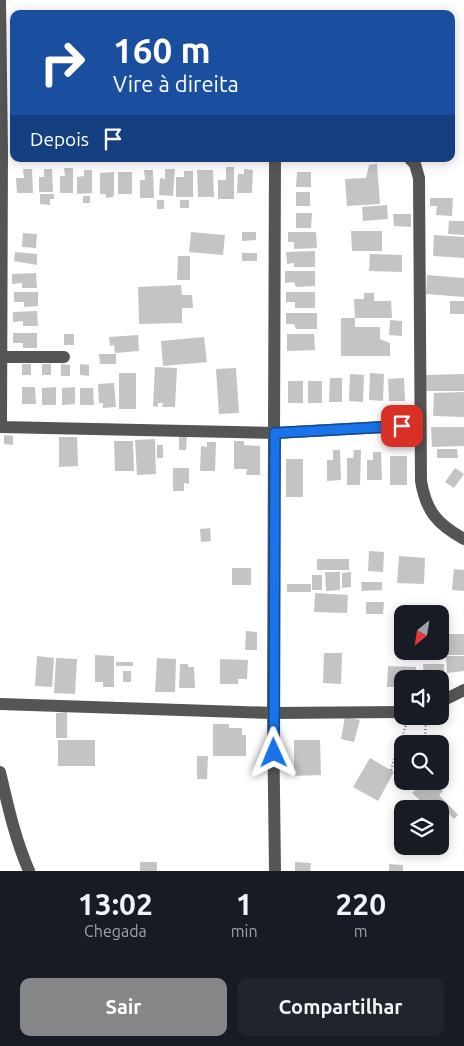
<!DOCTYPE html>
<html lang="pt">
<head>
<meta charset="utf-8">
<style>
	body { margin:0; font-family:Ubuntu,sans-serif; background:#20242c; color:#f1f3f6; height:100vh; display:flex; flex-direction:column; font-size:19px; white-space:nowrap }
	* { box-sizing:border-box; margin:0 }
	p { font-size:16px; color:#9ea1a6 }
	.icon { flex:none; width:28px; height:28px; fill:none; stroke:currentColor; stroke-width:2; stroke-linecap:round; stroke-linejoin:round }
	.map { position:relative; height:871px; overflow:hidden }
	.details { display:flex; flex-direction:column; background:#171b24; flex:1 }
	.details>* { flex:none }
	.banner { position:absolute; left:10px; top:10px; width:445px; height:152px; border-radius:10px; box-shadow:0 2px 12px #0003; background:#1a4fa0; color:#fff; overflow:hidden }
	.needle { width:32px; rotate:210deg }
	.tools { position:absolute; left:394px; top:605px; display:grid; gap:10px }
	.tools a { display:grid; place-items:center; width:55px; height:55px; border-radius:10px; background:#171b24; box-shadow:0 2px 12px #0003; font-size:25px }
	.pin { position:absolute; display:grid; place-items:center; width:42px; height:42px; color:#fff; margin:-21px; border-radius:10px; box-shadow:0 2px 8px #0006 }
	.me { position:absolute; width:55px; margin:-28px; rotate:359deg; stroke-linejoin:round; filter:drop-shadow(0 0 4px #0008) }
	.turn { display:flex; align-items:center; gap:18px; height:105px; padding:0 20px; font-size:22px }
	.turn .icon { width:65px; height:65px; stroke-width:2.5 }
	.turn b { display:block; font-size:35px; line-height:42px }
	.then { display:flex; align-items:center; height:48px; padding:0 20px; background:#0003; gap:10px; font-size:19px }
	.eta { display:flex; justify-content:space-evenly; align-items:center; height:85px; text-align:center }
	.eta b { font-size:30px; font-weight:700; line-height:35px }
	.primary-button { display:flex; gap:10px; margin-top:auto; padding:10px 20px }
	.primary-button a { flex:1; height:58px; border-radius:10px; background:#858687; color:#fff; font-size:20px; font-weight:700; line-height:58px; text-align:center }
	.primary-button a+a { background:#20242c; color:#f1f3f6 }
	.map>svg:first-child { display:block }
	.building { fill:#c4c4c4 }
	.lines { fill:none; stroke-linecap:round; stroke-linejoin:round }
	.path { stroke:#777; stroke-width:2.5; stroke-dasharray:1 2.5; stroke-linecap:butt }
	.minor { stroke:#555; stroke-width:12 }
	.route-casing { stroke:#114b97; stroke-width:12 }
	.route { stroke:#1a73e8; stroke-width:9 }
</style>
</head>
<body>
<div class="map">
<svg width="464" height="871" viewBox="0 0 464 871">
	<rect width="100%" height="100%" fill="#fff"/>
	<!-- building -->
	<path class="building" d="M377,164L380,204L347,206L345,179L366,178L369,165Z
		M226,167H234V199H218V180H226Z
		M64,168H73V193H60V176H65Z
		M23,169H32L33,193H17L16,178H24Z
		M44,169H52L53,192H39V177H44Z
		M165,169H175L173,196L159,195L160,178L165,179Z
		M244,169L253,170L252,193H237L238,174H244Z
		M84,170H92V193L77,194V177L84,176Z
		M144,170H153L154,198H140V180H145Z
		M197,170H213L214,197H198Z
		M184,171H193V197H176V177H184Z
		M114,172V194L113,197L106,198V194H100V173Z
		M118,172H132V194H118Z
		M297,172H311V187H296Z
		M296,192H310V206H296Z
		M40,194H54V199H50V205L40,204Z
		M83,196H90V203H83Z
		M430,198H453L452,216L436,215L437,206H430Z
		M157,200H164V209H157Z
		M180,200H189V208H180Z
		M387,205L388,219L363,221L362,207Z
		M296,213H312L311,228H296Z
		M393,214H411V227L394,226Z
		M449,221H464V235L448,234Z
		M351,231H382V251H352Z
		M191,232L225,235L223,255L189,252Z
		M242,232H256V240L242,241Z
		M288,232H316L317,248L294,249V242H288Z
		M23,233L37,234L36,248L22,247Z
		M434,235L464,237V258L433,256Z
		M315,251V267H294V263L287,264L286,252Z
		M15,252L37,254V265L14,261Z
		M242,253H257V261H242Z
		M370,254L402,255V272L369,271Z
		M178,256H190V280H177Z
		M285,271H315V286L296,287L294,282L285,283Z
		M36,273L37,288H22V283L12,284V274Z
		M427,275L464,278V297L426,294Z
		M181,285L182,295H192L193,308H182V323L139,324L138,287Z
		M14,292H38V306L24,307V302H14Z
		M286,292H315V308H295V302H286Z
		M364,293H374V301H391L392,318H355L354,299H364Z
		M450,301H464V314H450Z
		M37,311L38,326H23V321L13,322V312Z
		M286,313H317V329H296L294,324H286Z
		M341,318H355V327H380V339L390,343V356H341Z
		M390,320L402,321V336L389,335Z
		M13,333H37V348H23V343H13Z
		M64,334H74V345H64Z
		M287,334H314L315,350L287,351Z
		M138,335L139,351L115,353L114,345L110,346L109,337Z
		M204,337L207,362L163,366L161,341Z
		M99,354H116V364H100Z
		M22,364H31V375H22Z
		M42,364H51V375H42Z
		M61,364L70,365V376H61Z
		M80,364L89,365V376L80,375Z
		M155,367L177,368L175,407H162L163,403H158V407L153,406Z
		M236,368L239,413L219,414L216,369Z
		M119,373H136V409H119Z
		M370,373L384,374L383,401L369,400Z
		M350,374L364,375L363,402L349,401Z
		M464,374V391H425L424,375Z
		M330,378H342V402H329Z
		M404,378L405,401H389L388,379Z
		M288,381H303V403H288Z
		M308,381H322V403H308Z
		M114,383L116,407L103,408V403H99L98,384Z
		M22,387H35L36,404H22Z
		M56,387V405H42V388Z
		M75,387V404L62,405V388Z
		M80,388H93L94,405H80Z
		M464,392V417L433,416L434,393Z
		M431,427H464V446L432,447Z
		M4,435L13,436V445L4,444Z
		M179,435H187L186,450H179Z
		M59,437H77L78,466L59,467Z
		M155,439L156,474L137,475L135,440Z
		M114,441H133L134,471H115Z
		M234,441H244V445L260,446V475H246L247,469H234Z
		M207,442H216L215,471H200L201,446L207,447Z
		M157,445H163V458H157Z
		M437,449H457L458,458H437Z
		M333,450H340L341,480L327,481V460H333Z
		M354,450H361L360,485H347V458H353Z
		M373,452H381L382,480H367V460H373Z
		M390,456H407V485H390Z
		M286,459H303V497H286Z
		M173,468H189V484L184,483V491H173Z
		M455,468L464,474L454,488L445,482Z
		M210,528L211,541L201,542L200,529Z
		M369,551L384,552L383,572L368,571Z
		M399,556L425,558L424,584L397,583Z
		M317,559H349V570H317Z
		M232,568H251V585H232Z
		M454,569L464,570V591L452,590Z
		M325,572H340V590L326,591Z
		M351,572V587L342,588V573Z
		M312,575H322V590H312Z
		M361,582H382V590L362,591Z
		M287,584H311V592H287Z
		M315,593L348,595L347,613L314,612Z
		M366,602H384L383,614H366Z
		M246,631L257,632V650H245Z
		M440,634H464V655H435V651H440Z
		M324,653H342L341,684L323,683Z
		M95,655L114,656V687H103V682H95Z
		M37,656L54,658L52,687L35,686Z
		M446,656H464V671L447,673Z
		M56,658L77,659L75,694L54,693Z
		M157,658L176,659L175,692H155Z
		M220,659L248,660L247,679H238V684H220Z
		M116,662H133V666H116Z
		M180,664H188V667H194L195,688H179Z
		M423,664H444L445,690H440V679H424Z
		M388,666L416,667V674H419V679H402V691H398V687H387Z
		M123,671H131V682H123Z
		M67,712V738H56V713Z
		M345,717L360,720L354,742L341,739Z
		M213,724H229V728H242V735H246V756H213Z
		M58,740H95V766H58Z
		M294,740H320L321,775L294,776Z
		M197,756H208L207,779H197Z
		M370,758L394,772L378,801L353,787Z
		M424,781H433L443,791L439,795L458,815L454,819L446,811L441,816L440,809H434L429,803L426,806L412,793Z
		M140,862H157V871H140Z
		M295,862L311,863L310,871H295Z
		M389,864L403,865V871H389Z"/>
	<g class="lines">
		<!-- path -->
		<path class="path" d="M425,744L426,716
			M391,770L407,722"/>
		<!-- minor -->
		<path class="minor" d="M0,0L2,151L1,427
			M275,159L273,713L275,871
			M410,159L415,164L419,178L421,481C426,511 437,524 464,539
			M1,357H64
			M0,427L275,433L420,425
			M440,702L464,690
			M0,704L273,713L402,712
			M0,772C8,806 15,839 29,871"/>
	</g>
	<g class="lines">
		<!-- route casing -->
		<g class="route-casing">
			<path id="route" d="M274,753L275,433L402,426"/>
		</g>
		<!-- route -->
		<use href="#route" class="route"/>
	</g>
</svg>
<div class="tools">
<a><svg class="needle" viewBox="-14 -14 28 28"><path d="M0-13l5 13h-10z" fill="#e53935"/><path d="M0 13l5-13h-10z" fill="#9ea1a6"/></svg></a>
<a><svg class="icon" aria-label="sound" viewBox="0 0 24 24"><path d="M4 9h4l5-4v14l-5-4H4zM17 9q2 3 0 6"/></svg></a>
<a><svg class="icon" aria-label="search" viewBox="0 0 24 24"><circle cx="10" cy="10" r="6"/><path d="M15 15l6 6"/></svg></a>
<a><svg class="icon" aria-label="layers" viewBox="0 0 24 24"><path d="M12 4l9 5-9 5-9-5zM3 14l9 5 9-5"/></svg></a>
</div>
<div class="pin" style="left:402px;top:426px;background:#d93025"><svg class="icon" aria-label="arrive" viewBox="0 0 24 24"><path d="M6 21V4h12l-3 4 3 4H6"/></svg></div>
<svg class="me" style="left:274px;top:753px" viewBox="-20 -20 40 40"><path d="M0-17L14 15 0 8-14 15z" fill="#1a73e8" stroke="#fff" stroke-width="4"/></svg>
<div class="banner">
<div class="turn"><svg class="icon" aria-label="right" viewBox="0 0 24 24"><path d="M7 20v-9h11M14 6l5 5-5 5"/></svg><div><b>160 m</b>Vire à direita</div></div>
<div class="then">Depois<svg class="icon" aria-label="arrive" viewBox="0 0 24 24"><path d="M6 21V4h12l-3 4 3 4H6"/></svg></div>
</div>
</div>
<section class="details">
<div class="eta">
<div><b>13:02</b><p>Chegada</p></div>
<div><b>1</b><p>min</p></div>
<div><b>220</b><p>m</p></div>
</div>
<div class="primary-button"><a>Sair</a><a>Compartilhar</a></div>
</section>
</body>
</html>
